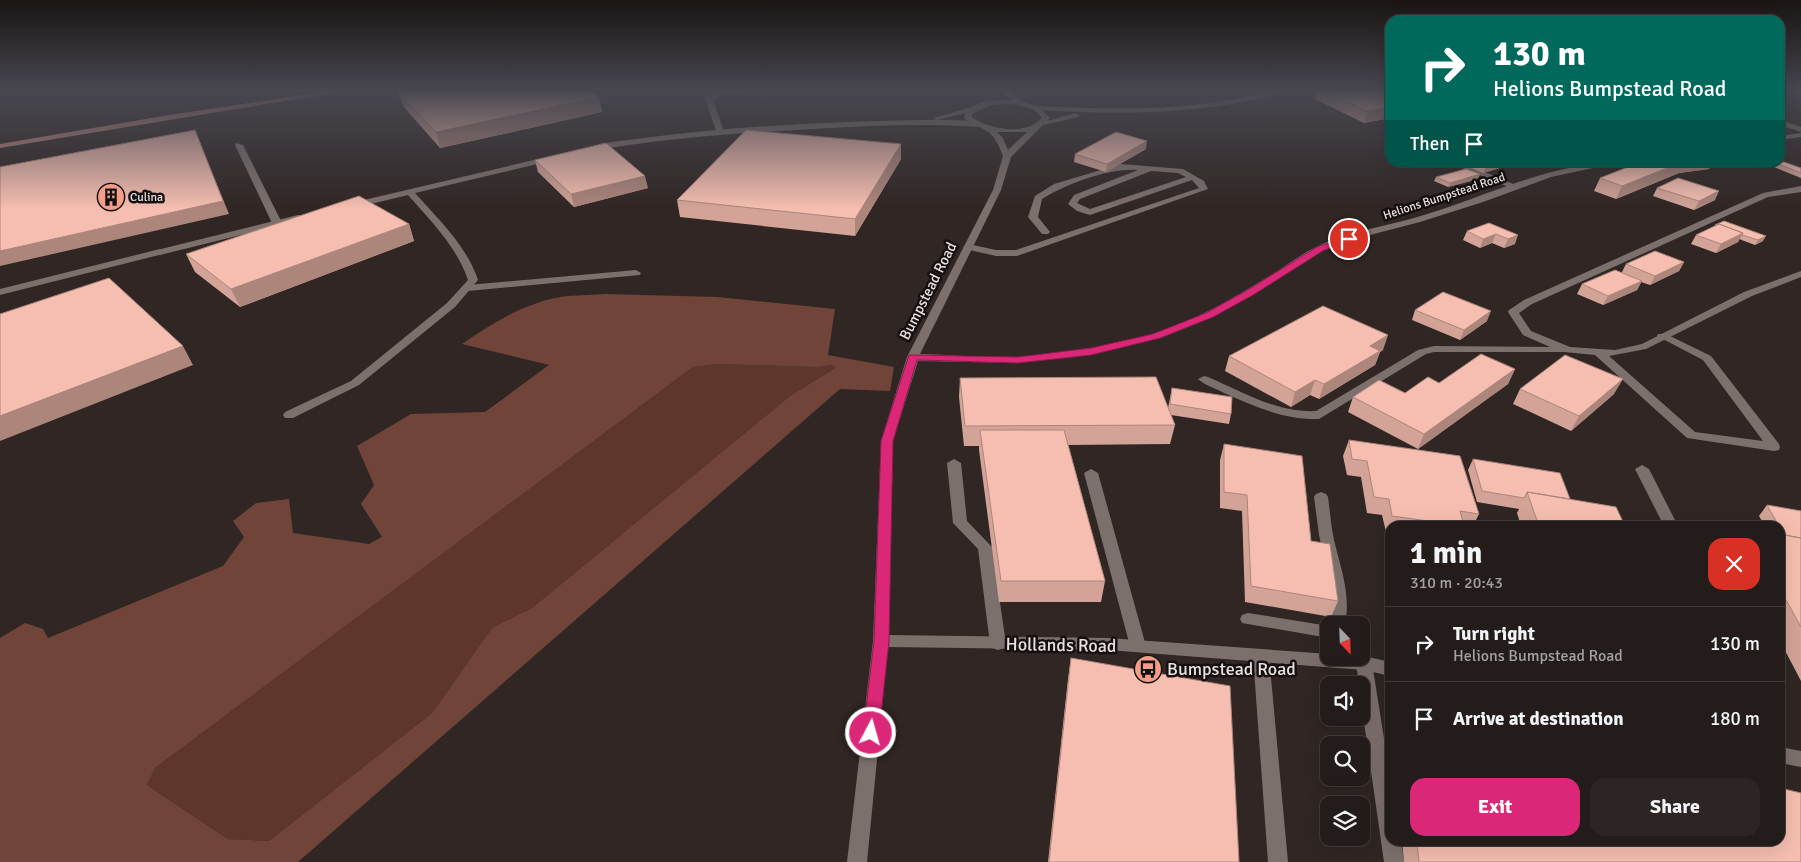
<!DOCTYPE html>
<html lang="en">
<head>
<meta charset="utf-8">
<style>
	body { margin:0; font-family:Signika,sans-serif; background:#2c2524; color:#f1f3f6; height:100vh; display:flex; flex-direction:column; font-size:19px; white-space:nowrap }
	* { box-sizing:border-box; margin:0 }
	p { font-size:16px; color:#a3a1a3 }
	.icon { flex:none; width:28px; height:28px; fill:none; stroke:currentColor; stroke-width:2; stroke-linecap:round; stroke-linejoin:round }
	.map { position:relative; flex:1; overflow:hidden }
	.details { position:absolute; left:1385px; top:521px; width:400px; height:325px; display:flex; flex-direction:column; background:#241c1b; border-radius:15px; box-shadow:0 5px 20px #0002,0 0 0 1px #413a3a }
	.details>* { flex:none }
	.top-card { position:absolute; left:1385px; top:15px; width:400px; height:152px; border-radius:15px; box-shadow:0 5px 20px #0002,0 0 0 1px #413a3a; background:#00695c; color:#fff; overflow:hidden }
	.needle { width:32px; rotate:157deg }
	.tools { position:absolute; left:1320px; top:616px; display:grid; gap:10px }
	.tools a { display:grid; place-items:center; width:50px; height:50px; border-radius:10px; background:#241c1b; box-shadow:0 5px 20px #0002,0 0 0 1px #413a3a; font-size:25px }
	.pin { position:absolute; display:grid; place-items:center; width:42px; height:42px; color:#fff; margin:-21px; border:2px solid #fff; border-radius:50%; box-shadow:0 1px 5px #0007 }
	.me { position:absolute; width:55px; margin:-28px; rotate:6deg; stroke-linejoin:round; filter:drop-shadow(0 0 4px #0008) }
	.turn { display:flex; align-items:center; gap:18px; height:105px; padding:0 25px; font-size:22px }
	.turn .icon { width:65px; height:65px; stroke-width:2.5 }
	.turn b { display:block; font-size:35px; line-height:42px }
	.then { display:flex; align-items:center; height:48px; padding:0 25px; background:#0003; gap:10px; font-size:19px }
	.round { display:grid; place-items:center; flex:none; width:52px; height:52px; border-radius:15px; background:#2c2524 }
	.head { display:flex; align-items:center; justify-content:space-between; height:85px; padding:0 25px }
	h1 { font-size:30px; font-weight:700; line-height:38px }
	.primary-button { display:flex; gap:10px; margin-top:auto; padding:10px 25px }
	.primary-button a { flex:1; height:58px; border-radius:15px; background:#db2777; color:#fff; font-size:20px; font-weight:700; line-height:58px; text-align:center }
	.primary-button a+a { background:#2c2524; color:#f1f3f6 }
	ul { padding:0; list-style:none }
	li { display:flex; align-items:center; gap:15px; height:75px; padding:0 25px; border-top:1px solid #413a3a }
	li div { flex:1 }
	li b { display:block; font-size:19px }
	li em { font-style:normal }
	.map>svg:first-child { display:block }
	.green { fill:#5f362c }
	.forest { fill:#714439; fill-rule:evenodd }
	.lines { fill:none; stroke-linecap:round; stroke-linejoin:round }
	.lane { fill:#7c706d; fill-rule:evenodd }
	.street { fill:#7c706d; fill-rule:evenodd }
	.secondary { fill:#7c706d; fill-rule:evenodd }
	.primary { fill:#bc867a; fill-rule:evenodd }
	.wall { fill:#d3a397 }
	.shaded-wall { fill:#ac857b }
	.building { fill:#f5beb0; stroke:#ac857b }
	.route { fill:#db2777; stroke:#8e194d }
	.labels { text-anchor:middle; stroke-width:5; stroke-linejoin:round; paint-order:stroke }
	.far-street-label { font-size:12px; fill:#e8e1df; stroke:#15100f }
	.far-poi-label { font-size:12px; fill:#e8e1df; stroke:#15100f; text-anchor:start }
	.street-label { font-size:15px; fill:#e8e1df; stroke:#15100f }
	.near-street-label { font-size:18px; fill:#e8e1df; stroke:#15100f }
	.near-poi-label { font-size:18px; fill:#e8e1df; stroke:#15100f; text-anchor:start }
</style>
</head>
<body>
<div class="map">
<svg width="1801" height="862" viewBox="0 0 1801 862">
	<rect width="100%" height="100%" fill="#302624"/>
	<!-- green -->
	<path class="green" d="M717,364L816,367L832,365L835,368L790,396L532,608L492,628L432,713L269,841L228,839L147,785L155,768L693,367Z"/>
	<!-- forest -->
	<path class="forest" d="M606,294L717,297L835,309L828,355L894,367L890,391L840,389L298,862H0V638L25,623L43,629L48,638L223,566L244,537L233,521L256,503L289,499L293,533L369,544L382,537L361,504L374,485L357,446L411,414L485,412L549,365L462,344C494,322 528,301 567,296C580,295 594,295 606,294ZM717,364L816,367L832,365L835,368L790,396L532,608L492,628L432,713L269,841L228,839L147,785L155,768L693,367Z"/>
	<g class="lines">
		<!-- lane -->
		<path class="lane" d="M739,89H759L756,91L721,95L713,99L724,132L717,134L705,98L717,92Z
			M1263,89H1272L1277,92L1274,94Z
			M1780,120L1801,127V132L1780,125Z
			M236,143L243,145L282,223L280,225L277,226L272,223L235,145Z
			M1448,162H1461L1518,186L1511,188Z
			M1121,164L1183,169L1204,181L1208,189L1017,256H996L965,249L963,247L968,244L996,250H1016L1199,188L1192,180L1090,215L1077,211L1068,204L1074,195L1138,170C1111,167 1065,184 1042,199L1038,217L1050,232L1048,234H1042L1028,217L1035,196L1054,184ZM1151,171L1178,173L1186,177L1090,209L1077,203L1080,199Z
			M1801,186V192L1768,197L1532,304L1519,313L1531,331L1570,347L1615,350L1642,344L1646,345L1648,347L1646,349L1609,356L1695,432L1763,441L1703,360L1657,336L1658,334H1666L1711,356L1779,444L1780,447L1779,450L1774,451L1687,438L1595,355L1564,352H1434L1426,354L1319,419C1284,420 1253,406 1222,392C1215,388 1204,385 1198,379L1204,376L1208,377C1243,392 1277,413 1316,411L1418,350L1434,346L1550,347L1523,335L1508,312L1509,310L1524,300L1763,193Z
			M160,249L163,250V254L0,295V289Z
			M636,270L641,273L640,275L468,291L463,288L468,285Z
			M954,459L961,463L967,521L992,547L1006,644L1004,648L998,650L992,648L990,644L978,549L953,523L947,463Z
			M1642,465L1649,469L1678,526H1664L1635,469Z
			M1091,469L1098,473L1146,646L1144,650L1138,652L1132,650L1130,646L1084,473Z
			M1321,492L1326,494L1328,497C1330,511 1331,526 1334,540C1341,569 1351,595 1345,625H1329L1332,593L1319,535L1314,497L1316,494Z
			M1248,613L1329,626V638L1242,623L1240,619L1242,615Z
			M1261,650L1267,651L1269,656L1288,862H1268L1253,656L1255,651Z
			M1364,656L1370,658L1372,663L1390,776V841H1401L1404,862H1384L1361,701V685H1359L1356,663L1358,658Z"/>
		<!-- street -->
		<path class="street" d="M1277,89H1287C1277,96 1260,99 1247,101C1178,115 1107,114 1037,110L1033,108L1037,106C1117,110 1199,112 1277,89Z
			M1780,89L1801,90V94L1780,91Z
			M972,107L976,109L975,111L937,120L933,118Z
			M1075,113L1079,115L1078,117L1044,125L1040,123Z
			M920,120C935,120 972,118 983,125L979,127C923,123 867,126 812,129C738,133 665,138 592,151L588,149C597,142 624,141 636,139C730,126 826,122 920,120Z
			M551,156L555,158L554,160L415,193C438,219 467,246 478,280L455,307L359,385L293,418H285L283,415L285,412L351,381L447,303L468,280C457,247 430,220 408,195L354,208L351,207V203Z
			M298,215L301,216V220L160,255L155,252L157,250Z
			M1801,271V277L1752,296L1646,349H1638L1636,347L1744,292Z"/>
		<!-- secondary -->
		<path class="secondary" d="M999,89H1006L1023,102L1038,106L1050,118L1011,157L1001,190L920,354C953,355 986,358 1019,357C1063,354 1110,347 1152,334C1195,321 1234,298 1271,275C1286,266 1300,255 1316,247C1346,232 1382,227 1414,218C1482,199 1549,162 1621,162L1551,177L1483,202L1420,222L1366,236L1323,251L1253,295L1213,317L1161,338L1091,355L1018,363L918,361L893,441L889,635L1108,638L1329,654V658L1364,656L1390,662V676L1364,670L1108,650L888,647L867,862H847L873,641L881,441L907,357L993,190L1003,156C999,146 995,135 985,130C978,125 971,125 964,118C968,99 998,100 1013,100L1006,96ZM991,105C1008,104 1031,102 1042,118C1026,136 990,130 972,117V114ZM997,132H1027L1008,150L1003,138Z
			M1801,133V137L1780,140V136Z
			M1780,747L1801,751V767L1780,763Z"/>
		<!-- primary -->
		<path class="primary" d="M342,89H357L0,148V144L169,115Z"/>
	</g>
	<!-- wall -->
	<path class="wall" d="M1318,89H1390V118L1364,123L1315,99Z
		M398,92L602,112L440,148L403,106Z
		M1146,149L1106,172L1074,162L1075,154Z
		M901,159L855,236L680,217L677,200Z
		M535,160L648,188L574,207L538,172Z
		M1458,162H1505L1503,167L1483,173Z
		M1517,162H1537L1522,165Z
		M1641,162H1712L1709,169L1679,173L1616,199L1594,191L1600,178Z
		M1776,163L1801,168V178L1774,167Z
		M1480,174L1478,179L1448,187L1434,181L1436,177Z
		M1657,188L1715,200L1694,210L1653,196Z
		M1489,223L1515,244L1504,248L1492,243L1480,248L1463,240L1467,231Z
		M409,224L414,241L240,307L195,272L186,254Z
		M1715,226L1763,241L1755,245L1739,239L1738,242L1716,253L1691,244L1696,235Z
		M1684,262L1679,271L1650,285L1641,282L1637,290L1603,305L1577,294L1582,284L1622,272L1626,264Z
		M1415,310L1487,321L1460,340L1412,320Z
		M1383,350L1380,352L1375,365L1319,399L1310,395L1291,407L1225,371L1229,356Z
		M1515,369L1508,384L1418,449L1348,412L1353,397L1405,393L1439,383Z
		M960,378L1168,408L1172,388L1231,414L1229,424L1171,415L1175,425L1170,444L1068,445L1105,581L1101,602H999L979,450V446H964L959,397Z
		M1520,389L1614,394L1571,431L1513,404Z
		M1349,440L1479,514L1473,526H1390V532H1386L1382,515L1367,513L1361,477L1347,475L1343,456Z
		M1224,444L1311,541L1338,601L1331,617L1245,602L1242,511L1220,508V460Z
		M1473,459L1570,499L1625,526H1521L1517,513L1519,509L1477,502L1468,470Z
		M1767,505L1801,511V681L1780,641V526H1765L1759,516Z
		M1071,658L1239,862H1048L1068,679Z
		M1402,841H1780L1801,862H1404Z"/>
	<!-- shaded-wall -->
	<path class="shaded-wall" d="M599,97L602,112L440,148L436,132Z
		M1390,107V118L1364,123L1367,111Z
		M195,130L229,214L0,266V251Z
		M1147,141L1146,149L1106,172L1107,164Z
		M901,144V159L855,236V219Z
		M1494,162H1505L1503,167L1483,173L1487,165Z
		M1523,162H1537L1522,165Z
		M1682,162H1712L1709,169L1679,173L1616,199L1622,186Z
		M1480,174L1478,179L1448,187L1450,183Z
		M645,176L648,188L574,207L571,194Z
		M1719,191L1715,200L1694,210L1699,201Z
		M409,224L414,241L240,307L231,289Z
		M1743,233L1738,242L1716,253L1721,244Z
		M1496,234L1492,243L1480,248L1483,239Z
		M1518,235L1515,244L1504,248L1508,239Z
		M1766,236L1763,241L1755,245L1758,240Z
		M1684,262L1679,271L1650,285L1655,276Z
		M1642,281L1637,290L1603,305L1608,296Z
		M1491,311L1487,321L1460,340L1464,330Z
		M1388,335L1383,350L1380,352L1375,365L1319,399L1324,384L1370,346Z
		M183,346L193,365L0,441V416Z
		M1515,369L1508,384L1418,449L1424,434Z
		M1623,379L1614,394L1571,431L1579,416Z
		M1315,380L1310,395L1291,407L1295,392Z"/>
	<!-- building -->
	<path class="building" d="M415,89H587L599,97L436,132L398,92Z
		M1318,89H1390V107L1367,111Z
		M195,130L223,201L0,251V167Z
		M746,130L901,144L855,219L677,200Z
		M1116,132L1147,141L1107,164L1075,154Z
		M606,143L645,176L571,194L535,160Z
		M1481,162H1494L1487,165Z
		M1641,162H1682L1622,186L1600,178Z
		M1784,162L1801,168V173L1776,163Z
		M1466,169L1480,174L1450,183L1436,177Z
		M1678,178L1719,191L1699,201L1657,188Z
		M359,196L409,224L231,289L186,254Z
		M1724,221L1766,236L1758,240L1742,235L1743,233L1719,224L1715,225Z
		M1489,223L1518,235L1508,239L1496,234L1483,239L1467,231Z
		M1719,224L1743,233L1721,244L1696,235Z
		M1655,251L1684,262L1655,276L1626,264Z
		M1615,270L1642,281L1608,296L1582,284Z
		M109,278L183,346L0,416V314Z
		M1443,292L1491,311L1464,330L1415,310Z
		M1323,306L1388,335L1370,346L1380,351L1324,384L1315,380L1295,392L1229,356Z
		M1481,354L1515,369L1424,434L1353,397L1379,380L1405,393L1428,377L1439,383Z
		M1565,355L1623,379L1579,416L1520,389Z
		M1156,377L1175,425L965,426L960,378Z
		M1172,388L1232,397L1231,414L1170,404Z
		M980,430H1064L1105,581H1001Z
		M1349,440L1460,456L1479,514L1460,511L1464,526L1392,516L1389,499L1374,497L1367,461L1352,459Z
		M1224,444L1302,456L1311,541L1330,544L1338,601L1251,586L1247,495L1224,492Z
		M1473,459L1560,473L1570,499L1527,492L1524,498L1482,491Z
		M1527,492L1616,507L1625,526H1539Z
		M1767,505L1801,511V538L1784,535L1780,528V526H1779Z
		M1780,534L1801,538V627L1780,589Z
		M1071,658L1230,686L1239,862H1049Z
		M1780,788L1801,793V862H1419L1417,841H1780Z"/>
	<!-- sky -->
	<linearGradient id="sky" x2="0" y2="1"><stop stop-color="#1a1514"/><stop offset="0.43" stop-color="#484750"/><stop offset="1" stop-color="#484750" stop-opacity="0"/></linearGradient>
	<rect width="1801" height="209" fill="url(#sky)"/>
	<!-- route -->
	<path class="route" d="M1349,236L1353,239L1352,241L1324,250L1253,295L1213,317L1160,338L1091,355L1018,363L917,360L893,441L889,641L879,733L877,738L871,740L866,738L863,733L874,641L881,441L909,355L1018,357L1091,348L1153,334L1206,313L1246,291L1317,247Z"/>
	<!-- icons -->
	<defs>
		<g id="building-disc" transform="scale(1.4375)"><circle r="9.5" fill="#f49e89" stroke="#15100f"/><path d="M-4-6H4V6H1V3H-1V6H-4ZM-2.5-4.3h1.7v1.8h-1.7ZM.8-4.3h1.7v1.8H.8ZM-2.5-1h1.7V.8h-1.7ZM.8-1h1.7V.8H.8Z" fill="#111"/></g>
		<g id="bus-disc" transform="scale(1.4375)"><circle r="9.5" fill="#f49e89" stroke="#15100f"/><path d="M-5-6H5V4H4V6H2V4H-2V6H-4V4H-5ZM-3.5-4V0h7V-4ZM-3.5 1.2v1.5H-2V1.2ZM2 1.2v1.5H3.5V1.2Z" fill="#111"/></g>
	</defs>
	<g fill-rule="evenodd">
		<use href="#building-disc" x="111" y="197"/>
		<use href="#bus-disc" x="1148" y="669"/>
	</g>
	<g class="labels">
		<!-- far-street labels -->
		<g class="far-street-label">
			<text transform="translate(1444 196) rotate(-18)" y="4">Helions Bumpstead Road</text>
		</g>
		<!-- far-poi labels -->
		<g class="far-poi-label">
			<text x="130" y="201">Culina</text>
		</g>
		<!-- street labels -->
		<g class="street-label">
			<text transform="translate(928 291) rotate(-63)" y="5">Bumpstead Road</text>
		</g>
		<!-- near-street labels -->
		<g class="near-street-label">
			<text transform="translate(1061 645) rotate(1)" y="6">Hollands Road</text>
		</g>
		<!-- near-poi labels -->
		<g class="near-poi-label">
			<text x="1167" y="675">Bumpstead Road</text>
		</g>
	</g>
</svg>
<div class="tools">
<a><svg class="needle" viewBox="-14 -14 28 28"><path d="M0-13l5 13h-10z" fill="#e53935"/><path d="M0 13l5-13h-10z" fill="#a3a1a3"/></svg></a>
<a><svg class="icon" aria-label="sound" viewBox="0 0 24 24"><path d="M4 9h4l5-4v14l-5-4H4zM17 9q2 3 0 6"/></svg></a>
<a><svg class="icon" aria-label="search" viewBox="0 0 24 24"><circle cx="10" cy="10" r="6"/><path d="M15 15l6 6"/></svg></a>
<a><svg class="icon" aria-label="layers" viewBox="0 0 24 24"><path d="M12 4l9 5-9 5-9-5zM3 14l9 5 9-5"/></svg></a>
</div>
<div class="pin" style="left:1349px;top:239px;background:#d93025"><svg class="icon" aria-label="arrive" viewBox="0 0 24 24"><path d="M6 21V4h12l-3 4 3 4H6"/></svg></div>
<svg class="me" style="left:871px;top:733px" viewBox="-20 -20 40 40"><circle r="17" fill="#db2777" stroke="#fff" stroke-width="3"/><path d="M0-11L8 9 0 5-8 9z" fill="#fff"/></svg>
<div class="top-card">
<div class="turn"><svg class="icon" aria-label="right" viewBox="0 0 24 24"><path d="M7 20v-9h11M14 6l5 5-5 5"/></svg><div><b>130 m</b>Helions Bumpstead Road</div></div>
<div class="then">Then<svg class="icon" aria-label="arrive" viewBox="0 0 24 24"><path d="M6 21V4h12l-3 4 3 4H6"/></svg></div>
</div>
<section class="details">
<div class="head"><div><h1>1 min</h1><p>310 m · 20:43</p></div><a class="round" style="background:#d93025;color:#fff"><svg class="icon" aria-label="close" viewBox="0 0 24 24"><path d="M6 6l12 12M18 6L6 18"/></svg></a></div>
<ul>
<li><svg class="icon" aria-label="right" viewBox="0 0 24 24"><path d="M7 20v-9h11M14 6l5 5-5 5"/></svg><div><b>Turn right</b><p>Helions Bumpstead Road</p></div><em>130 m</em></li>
<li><svg class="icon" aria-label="arrive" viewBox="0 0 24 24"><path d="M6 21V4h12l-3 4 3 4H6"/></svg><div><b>Arrive at destination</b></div><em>180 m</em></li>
</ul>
<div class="primary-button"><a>Exit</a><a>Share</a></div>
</section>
</div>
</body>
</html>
